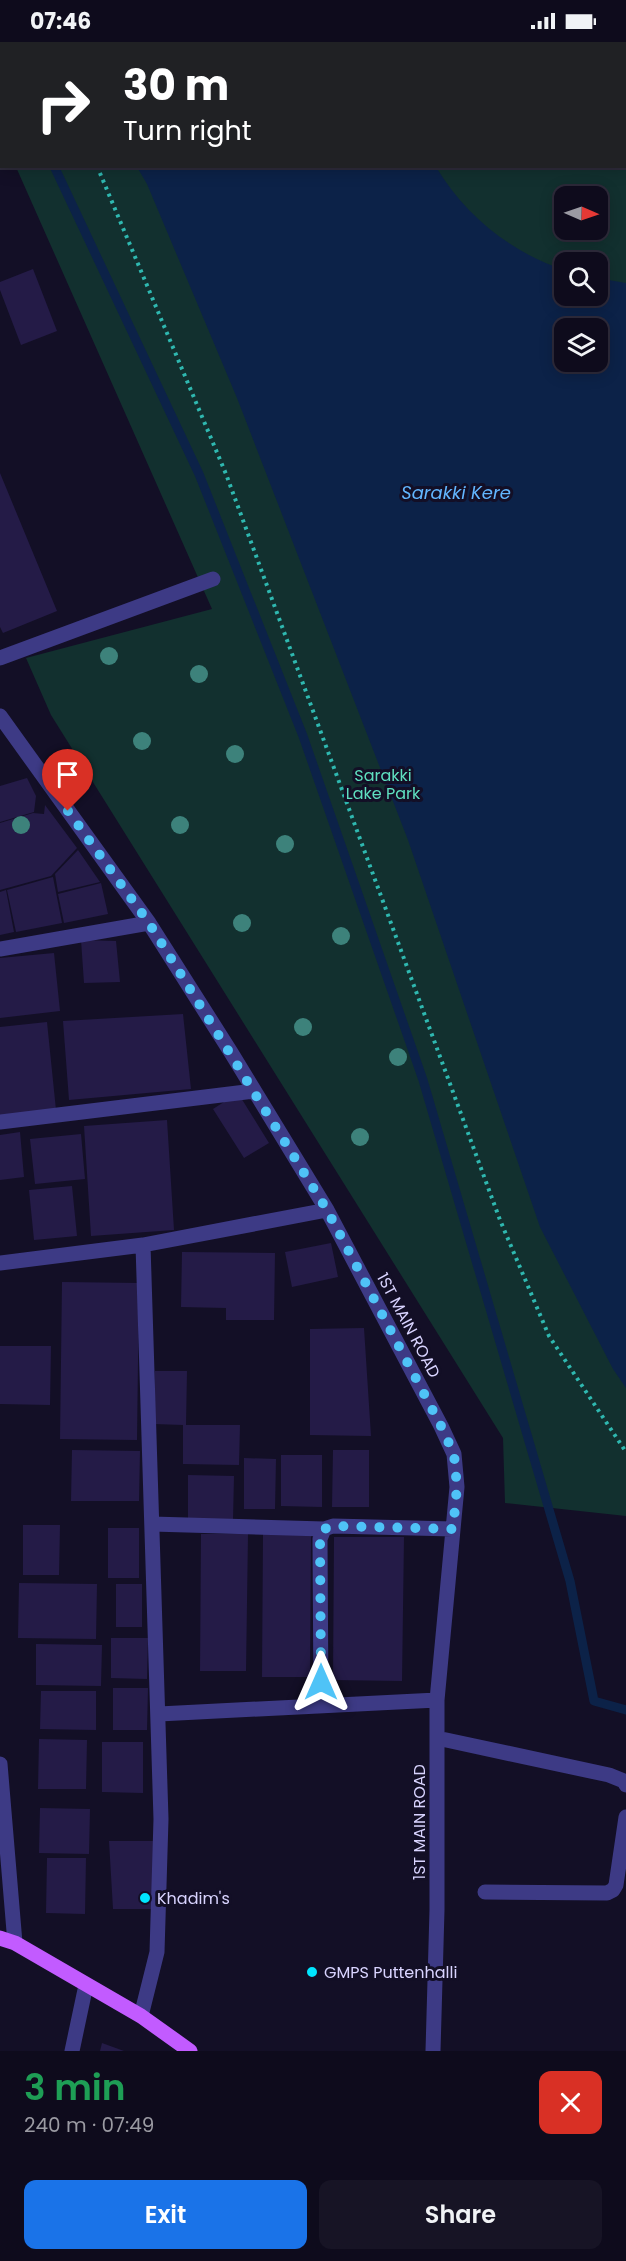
<!DOCTYPE html>
<html lang="en">
<head>
<meta charset="utf-8">
<style>
	body { margin:0; font-family:Poppins,sans-serif; background:#171425; color:#f1f3f6; height:100vh; display:flex; flex-direction:column; font-size:22px; white-space:nowrap }
	* { box-sizing:border-box; margin:0 }
	p { font-size:20px; color:#9b9ba3 }
	.icon { flex:none; width:33px; height:33px; fill:none; stroke:currentColor; stroke-width:2; stroke-linecap:round; stroke-linejoin:round }
	.map { position:relative; height:2009px; overflow:hidden }
	.details { display:flex; flex-direction:column; background:#0e0b1c; flex:1 }
	.details>* { flex:none }
	.banner { position:absolute; left:0px; top:0px; width:627px; height:126px; box-shadow:0 3px 15px #0003,0 0 0 2px #2e2b3b; background:#202124; color:#fff; overflow:hidden }
	.needle { width:39px; rotate:92deg }
	.fabs { position:absolute; left:554px; top:144px; display:grid; gap:12px }
	.fabs a { display:grid; place-items:center; width:54px; height:54px; border-radius:12px; background:#0e0b1c; box-shadow:0 3px 15px #0003,0 0 0 2px #2e2b3b; font-size:30px }
	.pin { position:absolute; display:grid; place-items:center; width:51px; height:51px; color:#fff; margin:-62px -26px; border-radius:50% 50% 50% 0; rotate:-45deg; box-shadow:0 0 6px #0007 }
	.pin .icon { rotate:45deg }
	.me { position:absolute; width:66px; margin:-33px; rotate:0deg; stroke-linejoin:round; filter:drop-shadow(0 0 4px #0008) }
	.turn { display:flex; align-items:center; gap:21px; height:126px; padding:0 24px; font-size:27px }
	.turn .icon { width:78px; height:78px; stroke-width:2.5 }
	.turn b { display:block; font-size:42px; line-height:51px }
	.round { display:grid; place-items:center; flex:none; width:63px; height:63px; border-radius:12px; background:#171425 }
	.overview { display:flex; align-items:center; justify-content:space-between; height:102px; padding:0 24px }
	h1 { font-size:36px; font-weight:600; line-height:45px; color:#1e9e55 }
	.button { display:flex; gap:12px; margin-top:auto; padding:12px 24px }
	.button a { flex:1; height:69px; border-radius:12px; background:#1a73e8; color:#fff; font-size:24px; font-weight:600; line-height:69px; text-align:center }
	.button a+a { background:#171425; color:#f1f3f6 }
	.status { display:flex; justify-content:space-between; align-items:center; height:42px; padding:0 30px; background:#0e0b1c; direction:ltr }
	.status svg { height:16px; fill:currentColor }
	.map>svg:first-child { display:block }
	.green { fill:#12302f; fill-rule:evenodd }
	.water { fill:#0c2248; fill-rule:evenodd }
	.lines { fill:none; stroke-linecap:round; stroke-linejoin:round }
	.stream { stroke:#0c2248; stroke-width:9 }
	.building { fill:#241b47 }
	.path { stroke:#2fb8b0; stroke-width:4; stroke-dasharray:3 4.5; stroke-linecap:butt }
	.minor { stroke:#3d3a85; stroke-width:15 }
	.major { stroke:#c25bff; stroke-width:15 }
	.tree { fill:#3d827b }
	.route { stroke:#4fc3f7; stroke-width:10; stroke-dasharray:0 18 }
	.poi-dot { fill:#00e5ff; stroke:#130f26; stroke-width:2 }
	.labels { text-anchor:middle; stroke-width:6; stroke-linejoin:round; paint-order:stroke }
	.park-label { font-size:16px; fill:#5fe0c0; stroke:#130f26 }
	.street-label { font-size:16px; fill:#d9d4ff; stroke:#130f26 }
	.poi-label { font-size:16px; fill:#d9d4ff; stroke:#130f26; text-anchor:start }
	.water-label { font-size:18px; font-style:italic; fill:#62b6ff; stroke:#130f26 }
</style>
</head>
<body>
<div class="status"><b>07:46</b><svg viewBox="0 0 49 12"><path d="M0 12V9h3v3zM5 12V6h3v6zM10 12V3h3v9zM15 12V0h3v12zM26 1h20v11H26zM47 4h2v5h-2z"/></svg></div>
<div class="map">
<svg width="626" height="2009" viewBox="0 0 626 2009">
	<rect width="100%" height="100%" fill="#130f26"/>
	<!-- green -->
	<path class="green" d="M0,0H626V1474L505,1461L503,1396L51,673L26,616L212,567L16,125L626,124V2H2L1,91ZM564,154H597V188H564ZM564,220H597V254H564ZM564,286H597V320H564Z"/>
	<!-- water -->
	<path class="water" d="M67,0H346V1L68,2Z
		M137,125H436C465,173 510,210 564,228V254H597V236L626,241V1346L613,1327L540,1185L408,798L237,356L147,142ZM564,286H597V320H564Z"/>
	<g class="lines">
		<!-- stream -->
		<path class="stream" d="M0,12L2,15
			M54,124L199,432L303,694L423,1038L570,1539L594,1659L626,1668"/>
	</g>
	<!-- building -->
	<path class="building" d="M33,227L57,289L21,303L0,248V240Z
		M0,431L57,569L3,591L0,585Z
		M27,736L36,754L34,770L0,780V744Z
		M45,763L77,806L51,834L0,848V781L33,771L44,772Z
		M78,808L100,840L58,850L55,832Z
		M53,835L62,881L16,890L7,848Z
		M101,841L108,872L64,881L58,852Z
		M6,848L14,890L0,893V850Z
		M81,898L116,899L120,940L84,941Z
		M54,911L60,969L0,976V916Z
		M183,972L191,1047L69,1058L63,979Z
		M47,980L56,1068L0,1074V985Z
		M238,1051L269,1101L244,1116L213,1067Z
		M167,1078L174,1188L91,1194L84,1084Z
		M20,1090L24,1135L0,1138V1093Z
		M81,1092L85,1137L35,1142L30,1097Z
		M72,1144L77,1194L34,1198L29,1148Z
		M331,1201L338,1235L292,1245L285,1210Z
		M182,1210L275,1211L274,1278H226V1266L181,1265Z
		M62,1240L139,1241L137,1398L60,1397Z
		M364,1286L371,1394L310,1393V1287Z
		M0,1304H51L50,1363L0,1362Z
		M155,1329H187L186,1383H240L239,1423L183,1422V1383L154,1382Z
		M72,1408L140,1409L139,1459H71Z
		M333,1408H369V1465H332Z
		M281,1413H322V1465L281,1464Z
		M244,1416L276,1417L275,1467H244Z
		M188,1433L234,1434L233,1478H188Z
		M23,1483H60L59,1533H23Z
		M108,1486H139V1536H108Z
		M201,1492H248L246,1629H200Z
		M263,1492L311,1493L310,1635H262Z
		M334,1495H404L402,1639L333,1638Z
		M19,1541L97,1542L96,1597L18,1596Z
		M116,1542H142V1585H116Z
		M111,1596H148L147,1637L111,1636Z
		M36,1602L102,1603L101,1644L36,1643Z
		M113,1646H148L147,1688H113Z
		M41,1649H96V1688L40,1687Z
		M39,1697L87,1698L86,1747H38Z
		M102,1700H143V1751L102,1750Z
		M40,1766L90,1767L89,1812L39,1811Z
		M109,1799H154L155,1867H113Z
		M47,1816H86L85,1872L46,1871Z
		M102,2001L124,2009H100Z"/>
	<g class="lines">
		<!-- path -->
		<path class="path" d="M32,0L33,2
			M97,124L226,432L500,1178L549,1294L626,1410"/>
		<!-- minor -->
		<path class="minor" d="M0,616L213,537
			M0,674L149,881L232,1012L327,1168L441,1384L454,1412L457,1445L437,1658V1868L433,2009
			M0,907L149,881
			M0,1080L254,1049
			M0,1221L143,1203L327,1168
			M152,1482L324,1487
			M321,1664L320,1497L324,1487L333,1484L453,1487
			M159,1672L437,1658
			M437,1696L609,1733L624,1739L626,1743
			M0,1722L15,1901
			M485,1850L607,1851L613,1848L616,1843L626,1775
			M141,1974L157,1910L161,1777L143,1203
			M72,2009L86,1943"/>
		<!-- major -->
		<path class="major" d="M0,1896L15,1901L141,1974L190,2009"/>
	</g>
	<!-- trees -->
	<g class="tree">
		<circle cx="109" cy="614" r="9"/>
		<circle cx="199" cy="632" r="9"/>
		<circle cx="142" cy="699" r="9"/>
		<circle cx="235" cy="712" r="9"/>
		<circle cx="21" cy="783" r="9"/>
		<circle cx="180" cy="783" r="9"/>
		<circle cx="285" cy="802" r="9"/>
		<circle cx="242" cy="881" r="9"/>
		<circle cx="341" cy="894" r="9"/>
		<circle cx="303" cy="985" r="9"/>
		<circle cx="398" cy="1015" r="9"/>
		<circle cx="360" cy="1095" r="9"/>
	</g>
	<g class="lines">
		<!-- route -->
		<path class="route" d="M68,769L149,881L327,1168L441,1384L454,1412L457,1445L453,1487L333,1484L324,1487L320,1497L321,1640"/>
	</g>
	<!-- markers -->
	<g class="poi-dot">
		<circle cx="145" cy="1856" r="6"/>
		<circle cx="312" cy="1930" r="6"/>
	</g>
	<g class="labels">
		<!-- park labels -->
		<g class="park-label">
			<text x="383" y="739">Sarakki<tspan x="383" dy="18">Lake Park</tspan></text>
		</g>
		<!-- street labels -->
		<g class="street-label">
			<text transform="translate(409 1283) rotate(62)" y="6">1ST MAIN ROAD</text>
			<text transform="translate(419 1780) rotate(-90)" y="6">1ST MAIN ROAD</text>
		</g>
		<!-- poi labels -->
		<g class="poi-label">
			<text x="157" y="1862">Khadim's</text>
			<text x="324" y="1936">GMPS Puttenhalli</text>
		</g>
		<!-- water labels -->
		<g class="water-label">
			<text x="456" y="457">Sarakki Kere</text>
		</g>
	</g>
</svg>
<div class="fabs">
<a><svg class="needle" viewBox="-14 -14 28 28"><path d="M0-13l5 13h-10z" fill="#e53935"/><path d="M0 13l5-13h-10z" fill="#9b9ba3"/></svg></a>
<a><svg class="icon" aria-label="search" viewBox="0 0 24 24"><circle cx="10" cy="10" r="6"/><path d="M15 15l6 6"/></svg></a>
<a><svg class="icon" aria-label="layers" viewBox="0 0 24 24"><path d="M12 4l9 5-9 5-9-5zM3 14l9 5 9-5"/></svg></a>
</div>
<div class="pin" style="left:68px;top:769px;background:#d93025"><svg class="icon" aria-label="arrive" viewBox="0 0 24 24"><path d="M6 21V4h12l-3 4 3 4H6"/></svg></div>
<svg class="me" style="left:321px;top:1640px" viewBox="-20 -20 40 40"><path d="M0-17L14 15 0 8-14 15z" fill="#4fc3f7" stroke="#fff" stroke-width="4"/></svg>
<div class="banner">
<div class="turn"><svg class="icon" aria-label="right" viewBox="0 0 24 24"><path d="M7 20v-9h11M14 6l5 5-5 5"/></svg><div><b>30 m</b>Turn right</div></div>
</div>
</div>
<section class="details">
<div class="overview"><div><h1>3 min</h1><p>240 m · 07:49</p></div><a class="round" style="background:#d93025;color:#fff"><svg class="icon" aria-label="close" viewBox="0 0 24 24"><path d="M6 6l12 12M18 6L6 18"/></svg></a></div>
<div class="button"><a>Exit</a><a>Share</a></div>
</section>
</body>
</html>
